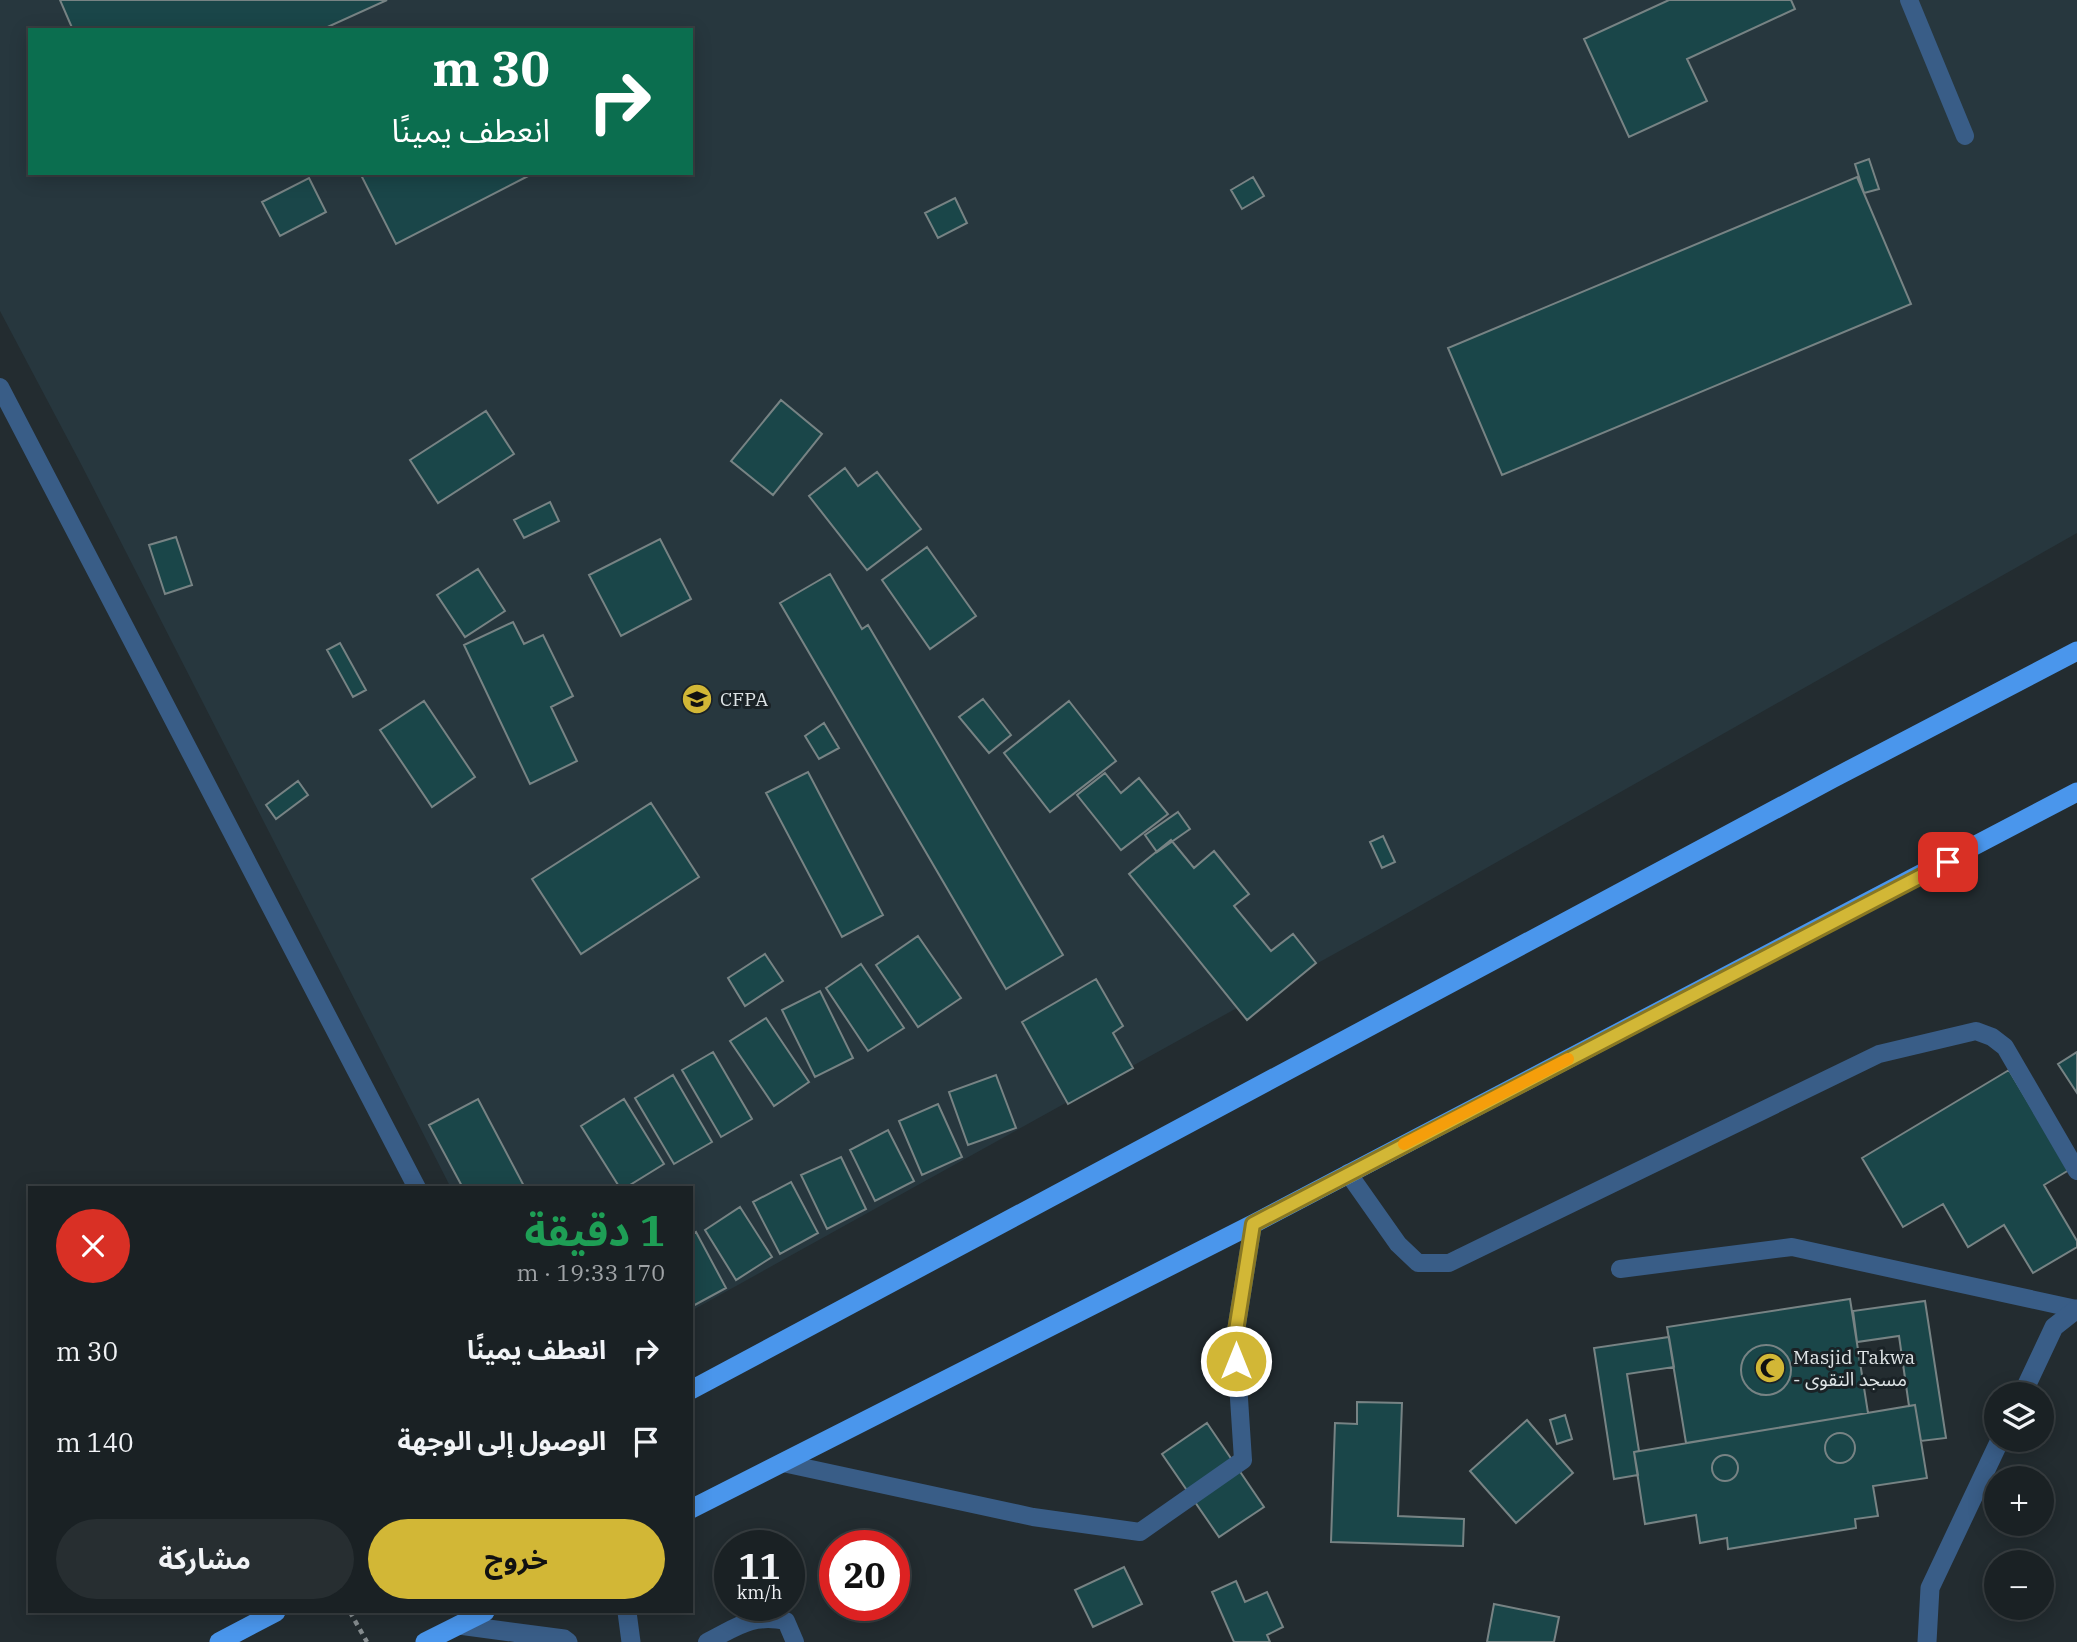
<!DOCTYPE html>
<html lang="ar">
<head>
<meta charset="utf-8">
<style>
	body { margin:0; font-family:"IBM Plex Serif","Noto Sans Arabic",serif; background:#272e31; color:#f1f3f6; direction:rtl; height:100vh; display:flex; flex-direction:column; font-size:26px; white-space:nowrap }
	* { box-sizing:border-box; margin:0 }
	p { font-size:23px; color:#9fa3a6 }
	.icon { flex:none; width:38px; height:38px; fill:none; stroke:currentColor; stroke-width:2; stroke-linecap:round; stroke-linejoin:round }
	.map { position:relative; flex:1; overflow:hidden; direction:ltr }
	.details { position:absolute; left:28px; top:1186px; width:665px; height:427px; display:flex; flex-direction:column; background:#1a2124; border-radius:0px; box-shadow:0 4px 18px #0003,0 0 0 2px #383e41; direction:rtl }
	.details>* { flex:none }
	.guide { position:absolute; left:28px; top:28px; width:665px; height:147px; border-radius:0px; box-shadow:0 4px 18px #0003,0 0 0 2px #383e41; direction:rtl; background:#0b6e4f; color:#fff; overflow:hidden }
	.fabs { position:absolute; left:1984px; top:1382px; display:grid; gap:14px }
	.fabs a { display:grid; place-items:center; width:70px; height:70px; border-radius:50%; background:#1a2124; box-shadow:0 4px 18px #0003,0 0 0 2px #383e41; font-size:35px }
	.speed { position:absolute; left:714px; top:1530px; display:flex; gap:14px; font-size:35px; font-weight:700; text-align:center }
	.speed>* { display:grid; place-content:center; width:91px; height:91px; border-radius:50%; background:#1a2124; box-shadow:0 4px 18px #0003,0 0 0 2px #383e41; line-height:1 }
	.speed small { font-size:18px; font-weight:400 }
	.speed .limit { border:10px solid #d22; background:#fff; color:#111 }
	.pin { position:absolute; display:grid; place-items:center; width:60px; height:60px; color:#fff; margin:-30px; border-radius:14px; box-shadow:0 4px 10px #0006 }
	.me { position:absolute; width:77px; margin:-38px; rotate:0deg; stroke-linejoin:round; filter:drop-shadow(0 0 5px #0008) }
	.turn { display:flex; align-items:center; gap:24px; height:147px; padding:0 28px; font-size:32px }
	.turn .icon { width:91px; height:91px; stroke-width:2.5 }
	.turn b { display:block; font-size:49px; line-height:60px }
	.round { display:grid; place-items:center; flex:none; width:74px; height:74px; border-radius:37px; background:#272e31 }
	.summary { display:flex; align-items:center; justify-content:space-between; height:119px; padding:0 28px }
	h1 { font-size:42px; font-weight:700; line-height:52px; color:#1e9e55 }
	.cta { display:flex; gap:14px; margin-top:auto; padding:14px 28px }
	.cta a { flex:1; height:80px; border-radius:42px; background:#d2b736; color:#111; font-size:28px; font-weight:700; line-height:80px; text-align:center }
	.cta a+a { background:#272e31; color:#f1f3f6 }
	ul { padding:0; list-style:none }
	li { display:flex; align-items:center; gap:21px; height:91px; padding:0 28px }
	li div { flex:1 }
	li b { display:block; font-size:26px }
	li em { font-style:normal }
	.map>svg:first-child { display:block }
	.built { fill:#27373e; fill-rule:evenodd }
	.building { fill:#1a4649; stroke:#778384; stroke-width:2 }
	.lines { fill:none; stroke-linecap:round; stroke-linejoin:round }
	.path { stroke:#868d90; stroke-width:4.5; stroke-dasharray:5 5; stroke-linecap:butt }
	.service { stroke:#395d87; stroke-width:18 }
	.minor { stroke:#395d87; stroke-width:19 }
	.trunk { stroke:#4a96ec; stroke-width:19 }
	.route-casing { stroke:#887723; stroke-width:18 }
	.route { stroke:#d2b736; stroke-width:12 }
	.slow { stroke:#f59e0b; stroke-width:12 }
	.labels { text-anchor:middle; stroke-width:6; stroke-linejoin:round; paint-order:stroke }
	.poi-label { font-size:19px; fill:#dee4e6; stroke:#1a2226; text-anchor:start }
</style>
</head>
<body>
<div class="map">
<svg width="2077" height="1642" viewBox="0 0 2077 1642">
	<rect width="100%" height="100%" fill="#232c30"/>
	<!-- built -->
	<path class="built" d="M0,0H2077V533L1372,933L691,1311V1188H451L81,464L0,311ZM30,30H691V173H30Z"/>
	<!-- building -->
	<path class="building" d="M60,0H387L321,30H73Z
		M1669,0H1791L1795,9L1687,59L1707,101L1629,137L1584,39Z
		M1869,159L1879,189L1864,193L1855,164Z
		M360,173H534L396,244Z
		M1253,177L1264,196L1242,209L1231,190Z
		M1857,177L1911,304L1502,475L1448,348Z
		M309,178L326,212L280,236L262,202Z
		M955,198L967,223L938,238L925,213Z
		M781,400L822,434L773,495L731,461Z
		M486,411L514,454L438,503L410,460Z
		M845,468L858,486L877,472L921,529L867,570L809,496Z
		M550,502L559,521L524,538L514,520Z
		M176,537L192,585L165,594L149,545Z
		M660,539L691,599L621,636L589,575Z
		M927,547L976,616L930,649L882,580Z
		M478,569L505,611L465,637L437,595Z
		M830,574L862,629L868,625L1063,955L1006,989L780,603Z
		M513,622L524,644L543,635L573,696L551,707L577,761L530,784L464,645Z
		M340,643L366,690L353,697L327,650Z
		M983,699L1011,735L989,753L959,717Z
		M424,701L475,777L432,807L380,730Z
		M1069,701L1116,761L1050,812L1004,753Z
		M824,723L839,748L819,759L805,736Z
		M808,772L883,915L842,937L766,793Z
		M1105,773L1121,793L1139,778L1168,814L1121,850L1077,795Z
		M298,781L308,795L276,819L266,805Z
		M651,803L699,877L581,954L532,879Z
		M1178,812L1190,829L1157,852L1145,835Z
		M1383,836L1395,862L1382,868L1370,842Z
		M1171,840L1194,868L1214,851L1249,894L1234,906L1271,951L1293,934L1316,963L1247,1020L1129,874Z
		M918,936L961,998L918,1027L876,965Z
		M765,954L783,981L745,1006L728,978Z
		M861,964L904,1028L868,1051L826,988Z
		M1096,979L1123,1026L1113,1033L1133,1068L1068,1104L1022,1022Z
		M820,991L853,1058L815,1077L782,1010Z
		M766,1018L809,1082L774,1106L730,1041Z
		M713,1052L752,1119L721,1137L682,1070Z
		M2077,1052V1093L2058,1064Z
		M2009,1070L2069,1170L2044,1185L2077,1241V1247L2033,1273L2004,1225L1968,1247L1943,1204L1903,1227L1862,1158Z
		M673,1075L712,1142L674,1164L635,1098Z
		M996,1075L1016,1128L968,1145L949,1092Z
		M478,1099L525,1188H463L429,1125Z
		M624,1099L664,1164L625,1188H620L581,1126Z
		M938,1104L962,1157L922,1175L899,1121Z
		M888,1130L914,1181L875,1201L850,1150Z
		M841,1157L866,1209L827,1229L801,1175Z
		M791,1182L818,1233L780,1254L753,1202Z
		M740,1207L772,1257L736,1280L705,1230Z
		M696,1232L726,1288L691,1307V1235Z
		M1850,1299L1868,1413L1686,1443L1667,1327Z
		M1925,1301L1946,1438L1921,1441L1915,1405L1909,1406L1899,1336L1857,1342L1853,1311Z
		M1669,1337L1674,1367L1627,1374L1639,1451L1634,1452L1638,1475L1614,1479L1594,1348Z
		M1741 1370a25 25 0 1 1 50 0a25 25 0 1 1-50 0Z
		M1357,1402L1402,1403L1398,1516L1464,1519L1463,1546L1331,1542L1335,1423L1357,1424Z
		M1915,1405L1927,1478L1873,1486L1878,1516L1855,1519L1856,1528L1728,1549L1727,1538L1700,1543L1696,1515L1645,1524L1634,1452Z
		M1565,1415L1572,1439L1557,1444L1550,1420Z
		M1527,1420L1573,1473L1516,1523L1470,1471Z
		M1207,1423L1264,1507L1219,1537L1162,1454Z
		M1825 1448a15 15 0 1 1 30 0a15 15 0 1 1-30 0Z
		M1712 1468a13 13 0 1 1 26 0a13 13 0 1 1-26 0Z
		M1124,1567L1142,1604L1093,1627L1075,1590Z
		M1236,1581L1245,1602L1267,1592L1283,1627L1267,1635L1270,1642H1234L1212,1592Z
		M1494,1604L1559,1617L1554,1642H1487Z"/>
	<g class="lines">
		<!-- path -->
		<path class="path" d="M350,1612L367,1642"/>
		<!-- service -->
		<path class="service" d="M1909,0L1965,136
			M0,387L417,1188
			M1348,1173L1398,1244L1418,1263H1449L1879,1054L1976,1031L1992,1037L2005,1047L2077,1171
			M1620,1269L1792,1247L2076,1309
			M783,1463L1033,1517L1140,1532L1243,1460L1235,1337L1253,1224
			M707,1642C737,1627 751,1614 786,1621L795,1642"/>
		<!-- minor -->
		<path class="minor" d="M2022,1395L2054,1327L2077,1309
			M627,1612L631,1642
			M459,1625L564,1639L568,1642
			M1927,1642L1930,1588L2000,1440"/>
		<!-- trunk -->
		<path class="trunk" d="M691,1390L1832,779L2077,651
			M691,1509L1253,1224L2077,792
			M219,1642L276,1612
			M425,1642L485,1612"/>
	</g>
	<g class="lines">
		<!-- route casing -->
		<g class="route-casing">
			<path id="route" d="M1236,1361L1235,1337L1253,1224L1948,862"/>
		</g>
		<!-- route -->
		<use href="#route" class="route"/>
		<!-- slow -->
		<path class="slow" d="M1404,1144L1568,1059"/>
	</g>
	<!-- icons -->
	<defs>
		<g id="university-disc" transform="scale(1.575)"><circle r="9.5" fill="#d2b736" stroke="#1a2226"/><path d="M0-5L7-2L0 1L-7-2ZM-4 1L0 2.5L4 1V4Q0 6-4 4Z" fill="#111"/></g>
		<g id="mosque-disc" transform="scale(1.575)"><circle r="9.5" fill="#d2b736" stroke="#1a2226"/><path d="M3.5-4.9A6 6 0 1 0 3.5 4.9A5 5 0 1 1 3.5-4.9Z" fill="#111"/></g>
	</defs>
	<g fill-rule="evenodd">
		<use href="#university-disc" x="697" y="699"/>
		<use href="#mosque-disc" x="1770" y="1368"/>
	</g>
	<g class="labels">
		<!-- poi labels -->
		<g class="poi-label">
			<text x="720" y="706">CFPA</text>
			<text x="1793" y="1364">Masjid Takwa<tspan x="1793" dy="22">- مسجد التقوى</tspan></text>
		</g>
	</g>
</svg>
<div class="fabs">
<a><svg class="icon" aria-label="layers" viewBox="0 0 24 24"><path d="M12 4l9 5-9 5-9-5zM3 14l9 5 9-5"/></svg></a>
<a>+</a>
<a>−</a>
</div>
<div class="speed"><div>11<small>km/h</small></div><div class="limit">20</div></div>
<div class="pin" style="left:1948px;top:862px;background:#d93025"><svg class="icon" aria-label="arrive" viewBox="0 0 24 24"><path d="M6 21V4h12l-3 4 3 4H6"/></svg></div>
<svg class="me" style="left:1236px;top:1361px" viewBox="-20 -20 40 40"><circle r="17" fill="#d2b736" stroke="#fff" stroke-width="3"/><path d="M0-11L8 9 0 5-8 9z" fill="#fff"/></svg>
<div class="guide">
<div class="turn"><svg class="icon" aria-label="right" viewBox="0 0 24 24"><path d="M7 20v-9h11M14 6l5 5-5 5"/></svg><div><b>30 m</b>انعطف يمينًا</div></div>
</div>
<section class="details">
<div class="summary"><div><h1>1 دقيقة</h1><p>170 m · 19:33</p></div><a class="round" style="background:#d93025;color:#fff"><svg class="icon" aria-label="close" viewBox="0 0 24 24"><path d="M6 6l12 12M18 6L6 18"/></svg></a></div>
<ul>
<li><svg class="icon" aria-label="right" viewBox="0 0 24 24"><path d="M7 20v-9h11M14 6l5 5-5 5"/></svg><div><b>انعطف يمينًا</b></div><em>30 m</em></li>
<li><svg class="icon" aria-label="arrive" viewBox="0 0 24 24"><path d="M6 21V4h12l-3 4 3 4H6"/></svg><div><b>الوصول إلى الوجهة</b></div><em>140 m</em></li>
</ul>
<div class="cta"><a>خروج</a><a>مشاركة</a></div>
</section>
</div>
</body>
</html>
